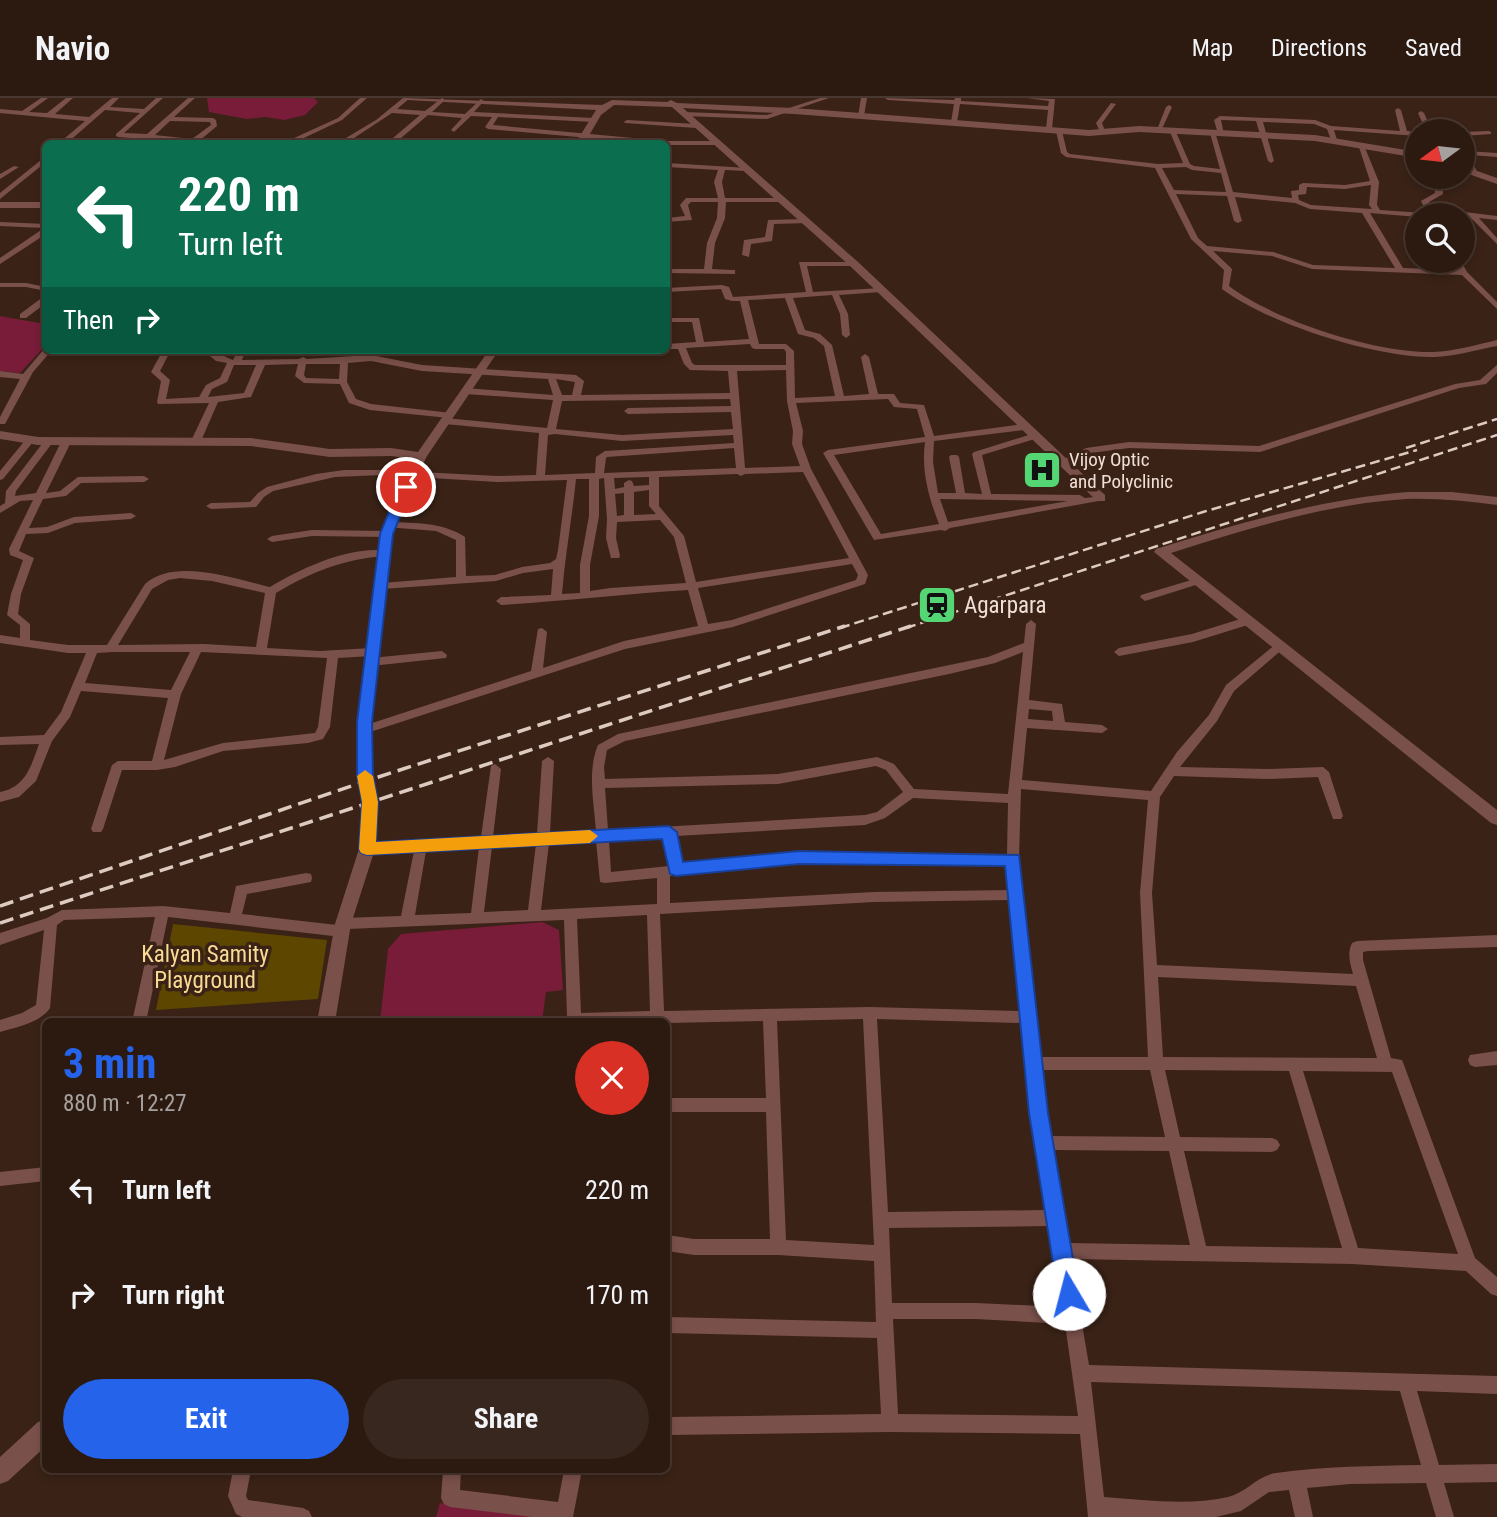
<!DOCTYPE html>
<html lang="en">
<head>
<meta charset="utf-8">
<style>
	body { margin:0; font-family:"Roboto Condensed",sans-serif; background:#38271e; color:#f1f3f6; height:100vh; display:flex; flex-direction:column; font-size:26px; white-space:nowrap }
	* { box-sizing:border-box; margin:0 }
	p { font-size:23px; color:#a6a19f }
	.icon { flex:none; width:38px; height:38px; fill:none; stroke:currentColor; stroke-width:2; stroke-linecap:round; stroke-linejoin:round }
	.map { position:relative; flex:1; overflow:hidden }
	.sheet { position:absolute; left:42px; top:920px; width:628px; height:455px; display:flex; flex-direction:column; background:#2c1a10; border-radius:10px; box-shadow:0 4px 10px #0003,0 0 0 2px #483830 }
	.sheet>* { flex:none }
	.guide { position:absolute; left:42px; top:42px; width:628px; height:214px; border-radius:10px; box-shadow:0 4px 10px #0003,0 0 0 2px #483830; background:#0b6e4f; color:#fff; overflow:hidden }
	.needle { width:46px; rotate:255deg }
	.tools { position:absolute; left:1405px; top:21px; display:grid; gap:14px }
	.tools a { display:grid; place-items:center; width:70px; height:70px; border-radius:50%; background:#2c1a10; box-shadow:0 4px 10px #0003,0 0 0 2px #483830; font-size:35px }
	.pin { position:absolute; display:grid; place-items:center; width:60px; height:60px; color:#fff; margin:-30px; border:4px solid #fff; border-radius:50%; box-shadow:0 2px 7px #0007 }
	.me { position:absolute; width:77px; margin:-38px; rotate:352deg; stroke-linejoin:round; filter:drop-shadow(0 0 5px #0008) }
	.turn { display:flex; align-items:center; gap:24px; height:147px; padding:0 21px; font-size:32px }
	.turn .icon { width:91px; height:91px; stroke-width:2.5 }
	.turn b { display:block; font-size:49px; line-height:60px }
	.then { display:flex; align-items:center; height:66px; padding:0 21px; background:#0003; gap:14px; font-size:26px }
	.round { display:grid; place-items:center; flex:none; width:74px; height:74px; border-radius:37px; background:#38271e }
	.headline { display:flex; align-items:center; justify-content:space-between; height:119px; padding:0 21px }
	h1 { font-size:42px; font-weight:700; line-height:52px; color:#2563eb }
	.primary-button { display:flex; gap:14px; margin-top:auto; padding:14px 21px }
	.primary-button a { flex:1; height:80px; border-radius:42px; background:#2563eb; color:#fff; font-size:28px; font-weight:700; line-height:80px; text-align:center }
	.primary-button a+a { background:#38271e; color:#f1f3f6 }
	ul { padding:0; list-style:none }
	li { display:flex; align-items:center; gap:21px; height:105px; padding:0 21px }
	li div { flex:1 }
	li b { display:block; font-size:26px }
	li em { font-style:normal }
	header { display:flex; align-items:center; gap:42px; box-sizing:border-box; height:98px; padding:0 35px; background:#2c1a10; border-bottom:2px solid #483830 }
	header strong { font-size:33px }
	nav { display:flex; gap:38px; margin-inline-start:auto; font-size:24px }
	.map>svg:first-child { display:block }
	.green { fill:#5c4600 }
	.water { fill:#781c39 }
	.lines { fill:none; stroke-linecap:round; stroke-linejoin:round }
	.minor { fill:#7a504b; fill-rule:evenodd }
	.tertiary { fill:#7a504b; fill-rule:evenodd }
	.rail-far1 { stroke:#ddcbc2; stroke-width:2.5; stroke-dasharray:10 5; stroke-linecap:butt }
	.rail { stroke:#ddcbc2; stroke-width:3.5; stroke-dasharray:14 7; stroke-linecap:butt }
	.route { fill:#2563eb; stroke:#184099; stroke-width:2 }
	.slow { fill:#f59e0b }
	.labels { text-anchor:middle; stroke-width:7; stroke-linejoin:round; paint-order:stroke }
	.far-poi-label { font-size:19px; fill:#f0dfd7; stroke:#3a2216; text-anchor:start }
	.poi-label { font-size:23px; fill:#f0dfd7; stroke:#3a2216; text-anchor:start }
	.park-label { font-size:23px; fill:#f9db95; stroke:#3a2216 }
</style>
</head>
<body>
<header>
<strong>Navio</strong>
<nav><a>Map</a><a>Directions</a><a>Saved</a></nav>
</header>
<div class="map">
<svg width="1497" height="1419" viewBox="0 0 1497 1419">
	<rect width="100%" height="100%" fill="#3a2216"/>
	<!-- green -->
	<path class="green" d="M173,826L327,842L318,901L156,912Z"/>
	<!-- water -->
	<path class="water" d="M207,0H314L318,4L305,17L284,22L265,19L247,21L209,14Z
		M0,218L45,226V248L20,275L0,273Z
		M542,824L559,832L563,892L546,894L542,924H380L388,851L401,836Z
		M440,1405L553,1416L552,1419H436Z"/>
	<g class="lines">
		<!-- minor -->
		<path class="minor" d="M41,0H48L29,14L47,15L66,0H73L55,16L89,19L112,0H119L110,9L144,11L156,0H163L124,35L147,36L188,0H195L174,19L213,20L216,22L217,28L199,43L210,46L118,39L116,38V36L140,15L105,12L66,46H58L85,23L0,15V11L22,13ZM170,23L210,24L211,27L192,41L155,37Z
			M360,0H367L342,22L291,46H281L338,20Z
			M403,0H410L397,11L425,13L442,0L444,1V3L432,14L465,16L481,1L484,3L474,14L593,20L596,22L593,24L498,19L493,27L666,43H715L718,45L715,47H667L488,31L485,29L492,19L471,18L454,34L451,32L462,20L428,17L394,46H386L420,17L392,15L345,46H336L376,22Z
			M820,0H829L767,21L684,18L681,16L684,14L767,17Z
			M861,0H867L864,18L861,20L858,18Z
			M885,0L954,2L955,0H961V3L1048,8L1049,3L1027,0L1055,1L1052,31L1049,33L1046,31L1048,12L960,6L957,24L954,26L951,24L954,6L888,2Z
			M1111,5L1116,6L1102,25L1106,35L1101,36L1096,25Z
			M1169,7L1172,9L1161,33L1156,34L1166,9Z
			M1398,10L1401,12L1407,33L1418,34V38L1334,32L1337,42L1334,44L1331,42L1327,31L1314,26L1263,24L1274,63L1271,65L1268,63L1256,23L1221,22L1224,36L1221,38L1218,36L1214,22L1220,18L1315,22L1331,28L1400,33L1395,12Z
			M1421,13L1424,15L1432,33H1426L1418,15Z
			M627,22L696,26L699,28L696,30L625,25L624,24Z
			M1059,31L1062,33L1067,54L1070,56L1158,66L1183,65L1170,34L1173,32L1176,34L1190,66L1194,68L1220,71L1210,35L1215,34L1233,94L1292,100L1291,93L1299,92V87L1303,85L1345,87L1370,83L1358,46L1363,45L1379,84L1377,107L1380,112L1424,115L1428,117L1418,119L1370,115L1403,170L1459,172L1453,163H1461L1467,174L1497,204V211L1462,177L1312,171L1272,158L1213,153L1232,171L1229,188C1275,223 1376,255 1433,254C1455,253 1476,247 1497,242V248C1476,252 1455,258 1434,259C1375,260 1269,226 1222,191L1224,172L1191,141L1155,70L1066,59L1061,55L1056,33ZM1186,69L1192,72L1221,75L1226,94L1174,92L1162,70ZM1371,87L1369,107L1372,111L1311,107L1299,102L1298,97L1306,96L1307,89L1345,91ZM1176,96L1227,98L1234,123L1238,125L1242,123L1235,99L1295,105L1310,111L1362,115L1395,170L1313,167L1273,154L1207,148L1198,140Z
			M1489,33L1491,34V36L1463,38V34Z
			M1466,53L1497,55V59L1470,57L1477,74L1473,76L1469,74L1463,56Z
			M46,58V64L0,101V95Z
			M667,65L748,70V72L746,73L725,72L722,84L725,100H780L784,102L780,104H726L725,120L715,145L712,171L732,172H735V176L667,175V171H704L707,145L717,120L718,104H691L688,107L692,122L667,124V120L685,118L680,107L686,100H718L714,84L718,72L667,69Z
			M14,68L19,69L0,81V76Z
			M1434,79H1442L1443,96L1429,104L1432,110L1497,118V122L1479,120L1497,140V146L1470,119L1435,115L1436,117H1428L1421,103L1435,95Z
			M805,121H808V125L774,126L772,143L751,146L749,159L742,157L744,142L765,139L768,122Z
			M0,124L46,126V136L0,166V160L44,130L0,128Z
			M799,164H854L858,166L854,168H807L813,194L881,190L885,192L881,194L839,197L848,216L850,237L846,240L842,237L840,216L832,197L793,200L805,232L820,236L832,247L844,298L869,296L861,259L865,256L869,259L878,296H894L900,305L924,307L934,338L1024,326L1029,329L1024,332L934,343L933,364L938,395H956L949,359L951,357H957L959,359L965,395L982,396L972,356L974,354L1035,335L1038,336V340L982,357L991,396L1080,397L1085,400L1104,398V402L950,430L945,433L941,432L874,442L823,355L828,352L925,339L917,311L894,309L888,301L796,305L803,333L802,346L811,371L868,477L865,486L733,529L625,551L364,636L358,632L360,629L531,573L538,531L542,530L547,534L543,570L624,543L698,528L688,492C625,496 564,503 501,507L496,503L501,499L551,497L553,471L523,475L496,483L382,491L377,488L382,485L456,479V442L436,433L386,429L385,427L390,424C416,425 442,424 465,439L466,478L495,477L522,469L550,465L556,461L558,452L567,382L497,384L382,377L335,379L273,393L264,399L256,409L211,411L206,408L211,405L250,404L258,395L267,389L316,376L344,372H382L497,378L536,377L539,335L445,326L440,323L445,320L547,330L553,302L465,296L461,293L465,290L553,297L548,281L422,273L371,263L348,265L347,284L356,301L371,306L452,315L454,317L449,320L370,312L349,305L340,286L304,285L295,278L298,266L265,267L251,299L218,304L201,343L196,346L191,343L209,305L158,306L157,304L161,283L151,274L163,252H171L160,273L170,282L166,301L199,299L206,287L220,280L227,265L216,263L203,252C214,252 223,258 233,262L238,252H246L242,262L299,261L303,259L307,261L371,257L422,267L576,277L584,283L581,297L730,295L728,273L690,272L684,266L678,251H667V246L696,244L692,224H667V220H699L704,244L749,241L740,203H732L725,201L721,191L667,194V190L722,187L729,189L733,199L806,194ZM785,200L798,236L814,240L824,248L835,298L795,300L794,253L786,246H759L748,202ZM750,246L752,250L755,251H784L786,254V267H695L692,265L686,250ZM306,266H340L339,281L306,280L304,277ZM234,267H256L244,295L208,299L212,291L227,284ZM786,272L787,303L793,333L792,346L800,368L745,370L737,273ZM556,281L575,284L572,297H562ZM730,301L731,308L628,310L624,313L628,316L731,314L733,331L622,337L556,331L562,303ZM555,336L622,343L733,337L734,345L605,353L596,359L595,375L545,377L548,337ZM925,344C921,373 929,400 939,426L881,436L834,357ZM734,350L736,370L604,375L606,360L607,359ZM803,374L849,460L696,484L684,438L659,408V379L737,376L741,378L745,376ZM649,379V387L634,388L632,383L629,382L624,385V389L615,391L614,380ZM604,380L607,421L606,440L611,460H619L620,458L616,440L617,424L660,422L674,439L686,485L610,490L590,493V467L599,418V381ZM576,381H589V418L580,467V495L562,496C565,458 572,420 576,381ZM649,392V408L656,416L634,417V394ZM624,395V417L617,418L615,396ZM940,401L1068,403L948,424ZM852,466L858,477L856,482L732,522L708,526L698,490Z
			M0,185H26L46,189V193L26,189H0Z
			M43,199H46V205L26,220H20V216Z
			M45,250L46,252H52L33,274L5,326H0V319L20,281L0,279V273L23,276Z
			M1497,267V275L1486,286L1459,290L1260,354L1129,350L1091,355L1063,367L1058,364L1086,350L1129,344L1259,348L1455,286L1480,282Z
			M30,339L33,340V344L3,381L0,382V373L27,340Z
			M48,341L53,344L16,393L15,398L36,395L61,344L66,341L71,344L46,395L60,393L78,379L144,378L149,381L144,384L81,385L66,398L43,401L29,430L47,429L74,419L131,415L136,418L131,421L75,425L48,435L26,436L19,453L34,460L21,496L18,516L30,526V542L68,547H107L145,486C174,459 236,481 270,489C302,470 350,447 389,453V457L385,458C344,461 311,474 276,495L267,550L320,553L372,550L377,554L372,558L338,560L330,629L323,641L308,645L223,653L175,669L157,672H122L103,731L101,734H93L91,731L112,667L118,663H152L168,600L81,593L70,619L52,643L36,683L19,699L0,704V694C26,689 31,668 39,646L0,647V639L44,637L61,614L86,555H68L0,545V537L20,540V527L7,517L11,496L23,462L10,457L9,451L33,402L20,403L0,415V408L5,405L6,393L45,342ZM180,480L212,483L265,495L256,549L204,546L118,547L152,491L168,482ZM113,554H190L171,592L85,585L97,555ZM201,554L327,560L318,629L315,635L223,645L164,662L181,596Z
			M312,432L387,433L392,436L387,439L312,438L272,444L267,441L272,438Z
			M1198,480L1203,483L1202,485L1145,503L1140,499L1141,497Z
			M1247,519L1251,520L1252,523L1251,526L1193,544L1119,558L1114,554L1119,550L1192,536Z
			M1031,522L1036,526L1029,602L1062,606L1065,624L1102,627L1108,631L1102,635L1027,630L1022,682L1151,693L1177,654L1209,617L1226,587L1276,546H1284L1285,549L1234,593L1217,623L1180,669L1267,671L1323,669L1329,674L1343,718L1341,721H1333L1318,679L1267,681L1174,678L1160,699L1152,795L1157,867L1353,876C1350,865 1347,855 1352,845L1357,843L1497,837V849L1368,853L1363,854V862L1391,960L1402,962L1404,967L1475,1160L1497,1179V1198L1491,1196L1466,1173L1352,1166L1071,1161L1089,1267L1497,1278V1296L1417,1293L1439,1367L1497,1366V1384L1444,1385L1454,1419H1436L1426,1385L1350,1386L1307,1390L1313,1419H1295L1289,1392L1269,1394L1241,1413L1216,1419H1088L1080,1336L890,1334L667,1337V1319L881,1316L877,1240L667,1235V1219L876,1224L874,1163L778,1157H694L667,1153V1137L694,1141H770L766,1014H667V1000H766L763,923L667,925L564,924L567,919L564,822L348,831L347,837L342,839L168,819L146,924H132L155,819L64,822L57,827L50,910C40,925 17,929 0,934V922L22,915L36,907L44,832L0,847V835L47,820L62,812L163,808L230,815L236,788L306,775L311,776L312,780L311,784L247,796L242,816L337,827L338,822L343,820L401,818L414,753L367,756L363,755L361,751L363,747L481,739L491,668L495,666L501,671L493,739L537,736L542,663L548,659L554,663L550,735L596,733C594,705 587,673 598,647L618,636L988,559L1024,545L1026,526ZM1023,554L1008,696L914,691L894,666L877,659L778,676L605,681L604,669L607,652L625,643L949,576L995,565ZM1029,611L1052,613L1053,623L1028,621ZM876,668L886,672L903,694L877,714L865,717L608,732L605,690L778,686ZM1021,691L1148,702L1140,795L1148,959H1040L1019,761ZM913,700L1008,705L1007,756L799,754L681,767L676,738L865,727L885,720ZM663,739L669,768L611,774L609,742ZM596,743L600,784L605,785L657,780V806L541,812L549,745ZM536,746L528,812L484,814L492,749ZM479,749L471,815L415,817L426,753ZM799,764L1007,766L1010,792L874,794L670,805V778ZM1011,802L1021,913L870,909L664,913L660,816L874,804ZM647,817L650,913L581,915L577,821ZM1158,879L1356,888L1377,960L1163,959ZM863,921L874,1147L786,1142L777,923ZM877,921L1022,925L1031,1015L1047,1112L888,1114ZM1041,972H1150L1165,1039L1049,1038ZM1165,972L1289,973L1342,1150L1206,1148L1184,1053L1272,1054L1277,1052L1280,1047L1277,1042L1272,1040L1180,1039ZM1303,973L1392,974L1458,1156L1358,1150ZM1052,1052L1169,1053L1190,1147L1068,1145ZM1049,1128L1063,1209L976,1205H892L889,1130ZM893,1221H976L1065,1226L1078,1318L898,1316ZM1091,1284L1400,1293L1421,1367C1373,1368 1324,1368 1276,1375C1257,1378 1246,1395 1228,1399C1188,1408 1145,1402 1104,1399Z
			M442,553L447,557L446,560L371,568L365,564L371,560Z
			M1497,953V967L1475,969L1470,967L1468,962L1470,957Z
			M46,1069V1083L0,1088V1074Z
			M233,1372H251L246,1398L248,1402L303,1410L309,1413L312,1419H242L236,1416L228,1398Z
			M443,1372H461L460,1392L558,1404L564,1372H582L573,1419H532L450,1409L444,1406L441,1400Z"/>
		<!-- tertiary -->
		<path class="tertiary" d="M403,0L602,7L612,2L667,4L671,2L677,5L794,10L1089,32L1139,28L1315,37L1418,54V60L1315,43L1139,34L1089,38L794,16L683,10L858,164L1105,397V403H1097L850,168L672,9L614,7L601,17L584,46H575L596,12L407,2Z
			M1463,68L1497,80V86L1463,74Z
			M0,104H46V110H0Z
			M489,252H499L427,358L405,402L393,436L371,624L373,677L378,704L375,751L351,826L335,924H317L335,826L359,751L362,704L357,677V624L381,436L393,402L414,361L391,358L330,359L251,348L38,347L0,341V333L38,339L251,340L330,351L391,350L418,354Z
			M1408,394H1452L1497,399V407C1467,403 1436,400 1406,401C1325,406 1248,431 1171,455L1497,712V727L1491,725L1154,454L1156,451C1240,425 1321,401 1408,394Z
			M46,1321V1348L8,1383L0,1386V1359L38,1324Z"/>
		<!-- rail-far1 -->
		<path class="rail-far1" d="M1406,350L1497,321
			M840,530L1203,414L1417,352
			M906,530L1497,337"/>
		<!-- rail -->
		<path class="rail" d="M0,808L366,683L845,528
			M0,825L911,528"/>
	</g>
	<!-- route -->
	<path class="route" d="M406,385L412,389L393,436L372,624L373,677L378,704L376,744L669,728L677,734L683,764L799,753L1019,757L1048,1015L1079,1196L1076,1204L1069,1207L1061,1204L1058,1196L1029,1015L1005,768L799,766L676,778L670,776L662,741L367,757L361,755L359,751L362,704L357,677V624L380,436L399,389Z"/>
	<!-- slow -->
	<path class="slow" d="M365,672L373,678L378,704L376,744L590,732L598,738L590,745L367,757L361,755L359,751L362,704L357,678Z"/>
	<!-- icons -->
	<defs>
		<g id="hospital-square" transform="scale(2.0125)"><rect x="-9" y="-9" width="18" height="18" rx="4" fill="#53d673" stroke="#3a2216"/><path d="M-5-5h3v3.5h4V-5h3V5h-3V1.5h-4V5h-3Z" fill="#111"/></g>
		<g id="station-square" transform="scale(2.0125)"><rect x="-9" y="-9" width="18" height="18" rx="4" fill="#53d673" stroke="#3a2216"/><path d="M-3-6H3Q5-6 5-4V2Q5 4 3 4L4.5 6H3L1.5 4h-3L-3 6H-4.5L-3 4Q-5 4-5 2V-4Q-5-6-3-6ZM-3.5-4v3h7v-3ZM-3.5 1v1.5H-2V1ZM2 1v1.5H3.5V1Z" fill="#111"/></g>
	</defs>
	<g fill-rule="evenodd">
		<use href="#hospital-square" x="1042" y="372"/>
		<use href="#station-square" x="937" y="507"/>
	</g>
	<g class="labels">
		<!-- far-poi labels -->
		<g class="far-poi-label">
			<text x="1069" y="368">Vijoy Optic<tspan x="1069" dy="22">and Polyclinic</tspan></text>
		</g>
		<!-- poi labels -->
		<g class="poi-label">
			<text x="964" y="515">Agarpara</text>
		</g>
		<!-- park labels -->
		<g class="park-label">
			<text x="205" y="864">Kalyan Samity<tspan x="205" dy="26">Playground</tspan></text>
		</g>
	</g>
</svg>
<div class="tools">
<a><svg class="needle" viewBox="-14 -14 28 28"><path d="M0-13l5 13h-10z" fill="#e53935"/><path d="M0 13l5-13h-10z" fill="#a6a19f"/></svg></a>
<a><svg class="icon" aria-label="search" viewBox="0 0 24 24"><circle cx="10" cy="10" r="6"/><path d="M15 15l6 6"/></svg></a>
</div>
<div class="pin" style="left:406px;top:389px;background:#d93025"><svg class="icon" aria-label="arrive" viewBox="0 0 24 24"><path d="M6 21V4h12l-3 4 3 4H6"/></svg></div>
<svg class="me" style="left:1069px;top:1196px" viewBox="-20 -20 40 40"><circle r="19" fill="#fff"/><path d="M0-13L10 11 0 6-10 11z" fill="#2563eb"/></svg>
<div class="guide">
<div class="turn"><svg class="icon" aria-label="left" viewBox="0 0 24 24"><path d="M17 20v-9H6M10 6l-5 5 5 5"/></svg><div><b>220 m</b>Turn left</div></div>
<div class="then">Then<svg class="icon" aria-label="right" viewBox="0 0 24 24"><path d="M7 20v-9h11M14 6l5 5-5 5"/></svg></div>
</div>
<section class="sheet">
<div class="headline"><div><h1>3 min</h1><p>880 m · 12:27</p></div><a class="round" style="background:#d93025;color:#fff"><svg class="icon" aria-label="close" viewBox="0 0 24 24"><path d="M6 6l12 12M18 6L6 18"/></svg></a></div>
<ul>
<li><svg class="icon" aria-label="left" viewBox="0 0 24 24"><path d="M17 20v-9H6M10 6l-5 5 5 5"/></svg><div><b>Turn left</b></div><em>220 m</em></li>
<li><svg class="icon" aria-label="right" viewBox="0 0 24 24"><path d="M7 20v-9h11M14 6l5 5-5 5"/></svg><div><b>Turn right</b></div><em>170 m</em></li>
</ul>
<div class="primary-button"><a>Exit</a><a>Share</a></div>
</section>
</div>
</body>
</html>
